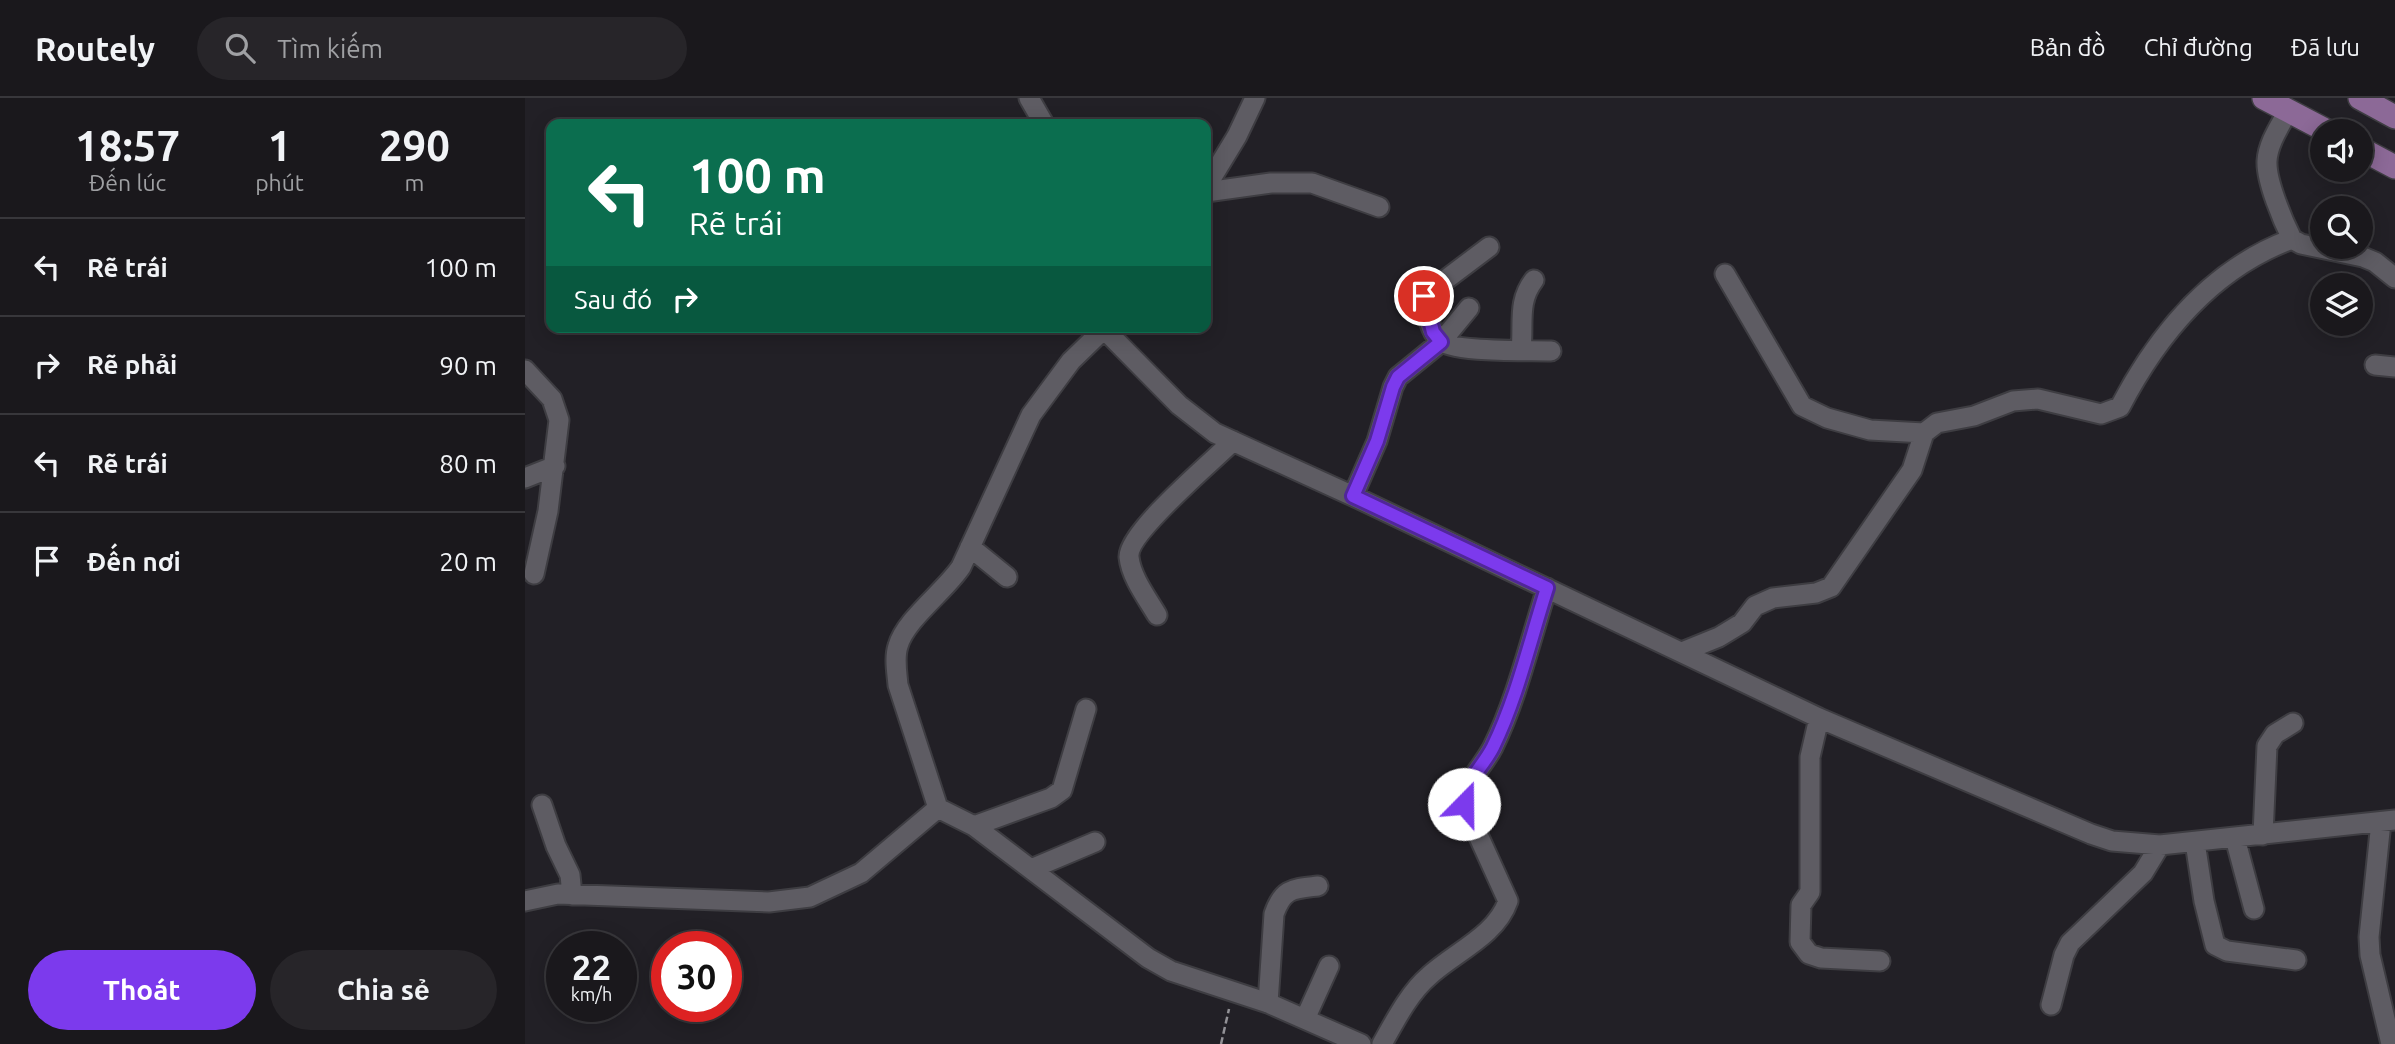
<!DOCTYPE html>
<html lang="vi">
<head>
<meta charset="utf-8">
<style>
	body { margin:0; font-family:Ubuntu,sans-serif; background:#272529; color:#f1f3f6; height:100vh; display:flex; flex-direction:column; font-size:26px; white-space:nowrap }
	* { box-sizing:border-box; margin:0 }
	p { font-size:23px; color:#9fa0a3 }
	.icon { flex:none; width:38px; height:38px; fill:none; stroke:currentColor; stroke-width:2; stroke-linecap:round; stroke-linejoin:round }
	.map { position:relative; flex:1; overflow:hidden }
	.sheet { display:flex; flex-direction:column; background:#1a181c; width:525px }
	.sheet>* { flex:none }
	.hud { position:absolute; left:21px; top:21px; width:665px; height:214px; border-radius:14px; box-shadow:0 4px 18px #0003,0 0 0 2px #38373b; background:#0b6e4f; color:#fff; overflow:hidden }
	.fabs { position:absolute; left:1785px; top:21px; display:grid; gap:14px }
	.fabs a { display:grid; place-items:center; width:63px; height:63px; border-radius:50%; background:#1a181c; box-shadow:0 4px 18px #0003,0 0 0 2px #38373b; font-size:35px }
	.speed { position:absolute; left:21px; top:833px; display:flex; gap:14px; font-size:35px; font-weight:700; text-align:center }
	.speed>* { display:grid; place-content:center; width:91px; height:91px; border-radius:50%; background:#1a181c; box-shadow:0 4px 18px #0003,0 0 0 2px #38373b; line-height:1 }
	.speed small { font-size:18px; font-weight:400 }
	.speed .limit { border:10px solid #d22; background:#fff; color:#111 }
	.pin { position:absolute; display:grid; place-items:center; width:60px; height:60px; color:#fff; margin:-30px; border:4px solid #fff; border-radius:50%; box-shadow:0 2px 7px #0007 }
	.me { position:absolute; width:77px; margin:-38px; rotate:22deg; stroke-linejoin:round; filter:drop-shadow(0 0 5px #0008) }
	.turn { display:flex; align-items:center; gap:24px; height:147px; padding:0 28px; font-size:32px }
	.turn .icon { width:91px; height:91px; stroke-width:2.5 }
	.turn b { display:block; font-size:49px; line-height:60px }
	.then { display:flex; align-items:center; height:66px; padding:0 28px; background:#0003; gap:14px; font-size:26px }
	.eta { display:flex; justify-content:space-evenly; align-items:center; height:119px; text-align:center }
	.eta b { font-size:42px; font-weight:700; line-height:49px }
	.cta { display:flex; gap:14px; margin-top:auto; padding:14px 28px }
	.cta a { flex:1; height:80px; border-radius:42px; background:#7c3aed; color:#fff; font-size:28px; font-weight:700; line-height:80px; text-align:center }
	.cta a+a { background:#272529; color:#f1f3f6 }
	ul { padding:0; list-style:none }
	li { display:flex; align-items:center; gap:21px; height:98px; padding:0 28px; border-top:2px solid #38373b }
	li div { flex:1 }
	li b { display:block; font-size:26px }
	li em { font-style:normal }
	header { display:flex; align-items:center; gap:42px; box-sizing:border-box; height:98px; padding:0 35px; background:#1a181c; border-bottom:2px solid #38373b }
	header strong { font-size:33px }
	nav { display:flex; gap:38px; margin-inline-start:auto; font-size:24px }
	.search { width:490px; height:63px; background:#272529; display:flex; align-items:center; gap:18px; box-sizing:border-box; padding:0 24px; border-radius:38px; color:#9fa0a3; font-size:26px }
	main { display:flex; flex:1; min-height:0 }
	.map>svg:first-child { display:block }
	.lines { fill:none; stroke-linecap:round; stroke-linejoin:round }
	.minor-casing { stroke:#3e3d42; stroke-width:23 }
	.major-casing { stroke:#3e3d42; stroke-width:26 }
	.path { stroke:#929196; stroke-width:2.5; stroke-dasharray:7 3.5; stroke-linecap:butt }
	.minor { stroke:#5e5c63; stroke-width:19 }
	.major { stroke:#8c6997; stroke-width:23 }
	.route-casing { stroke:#51269a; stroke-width:18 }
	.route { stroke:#7c3aed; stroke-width:12 }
</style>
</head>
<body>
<header>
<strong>Routely</strong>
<div class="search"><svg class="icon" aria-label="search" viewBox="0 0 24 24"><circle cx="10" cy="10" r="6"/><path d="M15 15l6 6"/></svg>Tìm kiếm</div>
<nav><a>Bản đồ</a><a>Chỉ đường</a><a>Đã lưu</a></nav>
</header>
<main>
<section class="sheet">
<div class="eta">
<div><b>18:57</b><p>Đến lúc</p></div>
<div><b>1</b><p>phút</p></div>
<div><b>290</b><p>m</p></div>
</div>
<ul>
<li><svg class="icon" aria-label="left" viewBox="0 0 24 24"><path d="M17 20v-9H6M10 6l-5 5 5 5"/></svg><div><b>Rẽ trái</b></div><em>100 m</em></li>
<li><svg class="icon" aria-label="right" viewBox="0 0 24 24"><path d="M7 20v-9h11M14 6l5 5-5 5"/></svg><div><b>Rẽ phải</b></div><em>90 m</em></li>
<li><svg class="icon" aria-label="left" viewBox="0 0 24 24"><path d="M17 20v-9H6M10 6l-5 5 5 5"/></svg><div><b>Rẽ trái</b></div><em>80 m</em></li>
<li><svg class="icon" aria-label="arrive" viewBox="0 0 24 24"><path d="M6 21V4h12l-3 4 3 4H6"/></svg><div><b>Đến nơi</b></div><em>20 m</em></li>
</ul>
<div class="cta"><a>Thoát</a><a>Chia sẻ</a></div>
</section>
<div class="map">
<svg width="1870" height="946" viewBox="0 0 1870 946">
	<rect width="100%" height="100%" fill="#222026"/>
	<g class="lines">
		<!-- minor casing -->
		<g class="minor-casing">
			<path id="minor" d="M504,0L519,26
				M1763,13C1755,28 1743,45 1742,63C1741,83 1758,123 1767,141L1776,146L1838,159L1850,164L1870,180
				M681,89L712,38L730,0
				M681,94L746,85H787L854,109
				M1200,176L1277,308L1302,320L1345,332L1399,335
				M895,186C900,202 902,229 914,242C927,255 1005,252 1026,253
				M899,198L964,149
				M581,229L546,263L506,317L436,469C420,493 380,522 373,548C369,560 372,575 373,587L413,710L449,728L623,860L646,873L743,905L836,946
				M579,231L654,307L690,335L828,398L1294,620L1566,736L1587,743L1635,747L1870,722
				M996,252C999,225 992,204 1009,182
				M1850,267L1870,269
				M0,272L27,301L34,322L23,413L9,476
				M0,380L30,368
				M828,398L852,343L868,289L873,279L916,244L944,210
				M445,449L482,479
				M632,517C622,500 606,479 604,459C602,435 689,362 708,343
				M1157,554L1194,539L1217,525L1230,508L1248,500L1291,495L1306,489L1387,372L1399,335L1412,325L1449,318L1488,303L1513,301L1576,316L1595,309C1633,236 1688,170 1767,141
				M1294,620L1285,659V794L1276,807L1275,844L1284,856L1296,860L1355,863
				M17,707L31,748L45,777L47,797
				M1856,724L1844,839L1845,857L1866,946
				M449,728L526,700L537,692L561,611
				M1738,737L1742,648L1750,636L1768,625
				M1710,740L1729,811
				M1670,744L1679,803L1690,847L1702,853L1771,862
				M506,771L570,744
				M0,803L33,796L244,804L285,799L336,775L413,710
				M743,905L749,816C758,790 768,791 793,788
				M1526,907L1539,857L1545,845L1618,775L1635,747
				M780,921L804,868
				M857,946C870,923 884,895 904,878C930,854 971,838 983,803L939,706C939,684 958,669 968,649C992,600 1005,543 1022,490"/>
		</g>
		<!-- major casing -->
		<g class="major-casing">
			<path id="major" d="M1739,0L1802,33
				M1835,0L1870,19
				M1836,51L1870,69"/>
		</g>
		<!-- path -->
		<path class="path" d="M696,946L704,911"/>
		<!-- minor -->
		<use href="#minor" class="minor"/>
		<!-- major -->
		<use href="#major" class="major"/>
	</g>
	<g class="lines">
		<!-- route casing -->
		<g class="route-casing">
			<path id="route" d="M899,198L908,234L916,244L873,279L868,289L852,343L828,398L1022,490C1005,543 992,600 968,649C958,669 939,684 939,706"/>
		</g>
		<!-- route -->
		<use href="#route" class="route"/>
	</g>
</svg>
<div class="fabs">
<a><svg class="icon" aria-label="sound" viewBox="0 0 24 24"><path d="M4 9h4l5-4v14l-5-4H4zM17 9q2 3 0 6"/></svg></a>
<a><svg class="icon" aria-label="search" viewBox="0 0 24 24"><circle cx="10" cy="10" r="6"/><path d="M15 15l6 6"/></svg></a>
<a><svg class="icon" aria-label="layers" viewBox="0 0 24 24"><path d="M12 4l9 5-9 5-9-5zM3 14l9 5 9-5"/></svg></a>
</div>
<div class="speed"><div>22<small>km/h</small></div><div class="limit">30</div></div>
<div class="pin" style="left:899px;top:198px;background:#d93025"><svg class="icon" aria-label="arrive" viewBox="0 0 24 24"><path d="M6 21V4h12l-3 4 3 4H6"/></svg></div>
<svg class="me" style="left:939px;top:706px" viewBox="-20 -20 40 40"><circle r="19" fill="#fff"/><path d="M0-13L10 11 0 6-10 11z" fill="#7c3aed"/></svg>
<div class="hud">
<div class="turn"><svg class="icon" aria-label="left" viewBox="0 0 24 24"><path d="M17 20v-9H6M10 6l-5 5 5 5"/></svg><div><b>100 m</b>Rẽ trái</div></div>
<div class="then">Sau đó<svg class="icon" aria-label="right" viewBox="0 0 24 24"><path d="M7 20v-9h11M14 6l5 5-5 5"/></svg></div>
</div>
</div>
</main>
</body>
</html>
